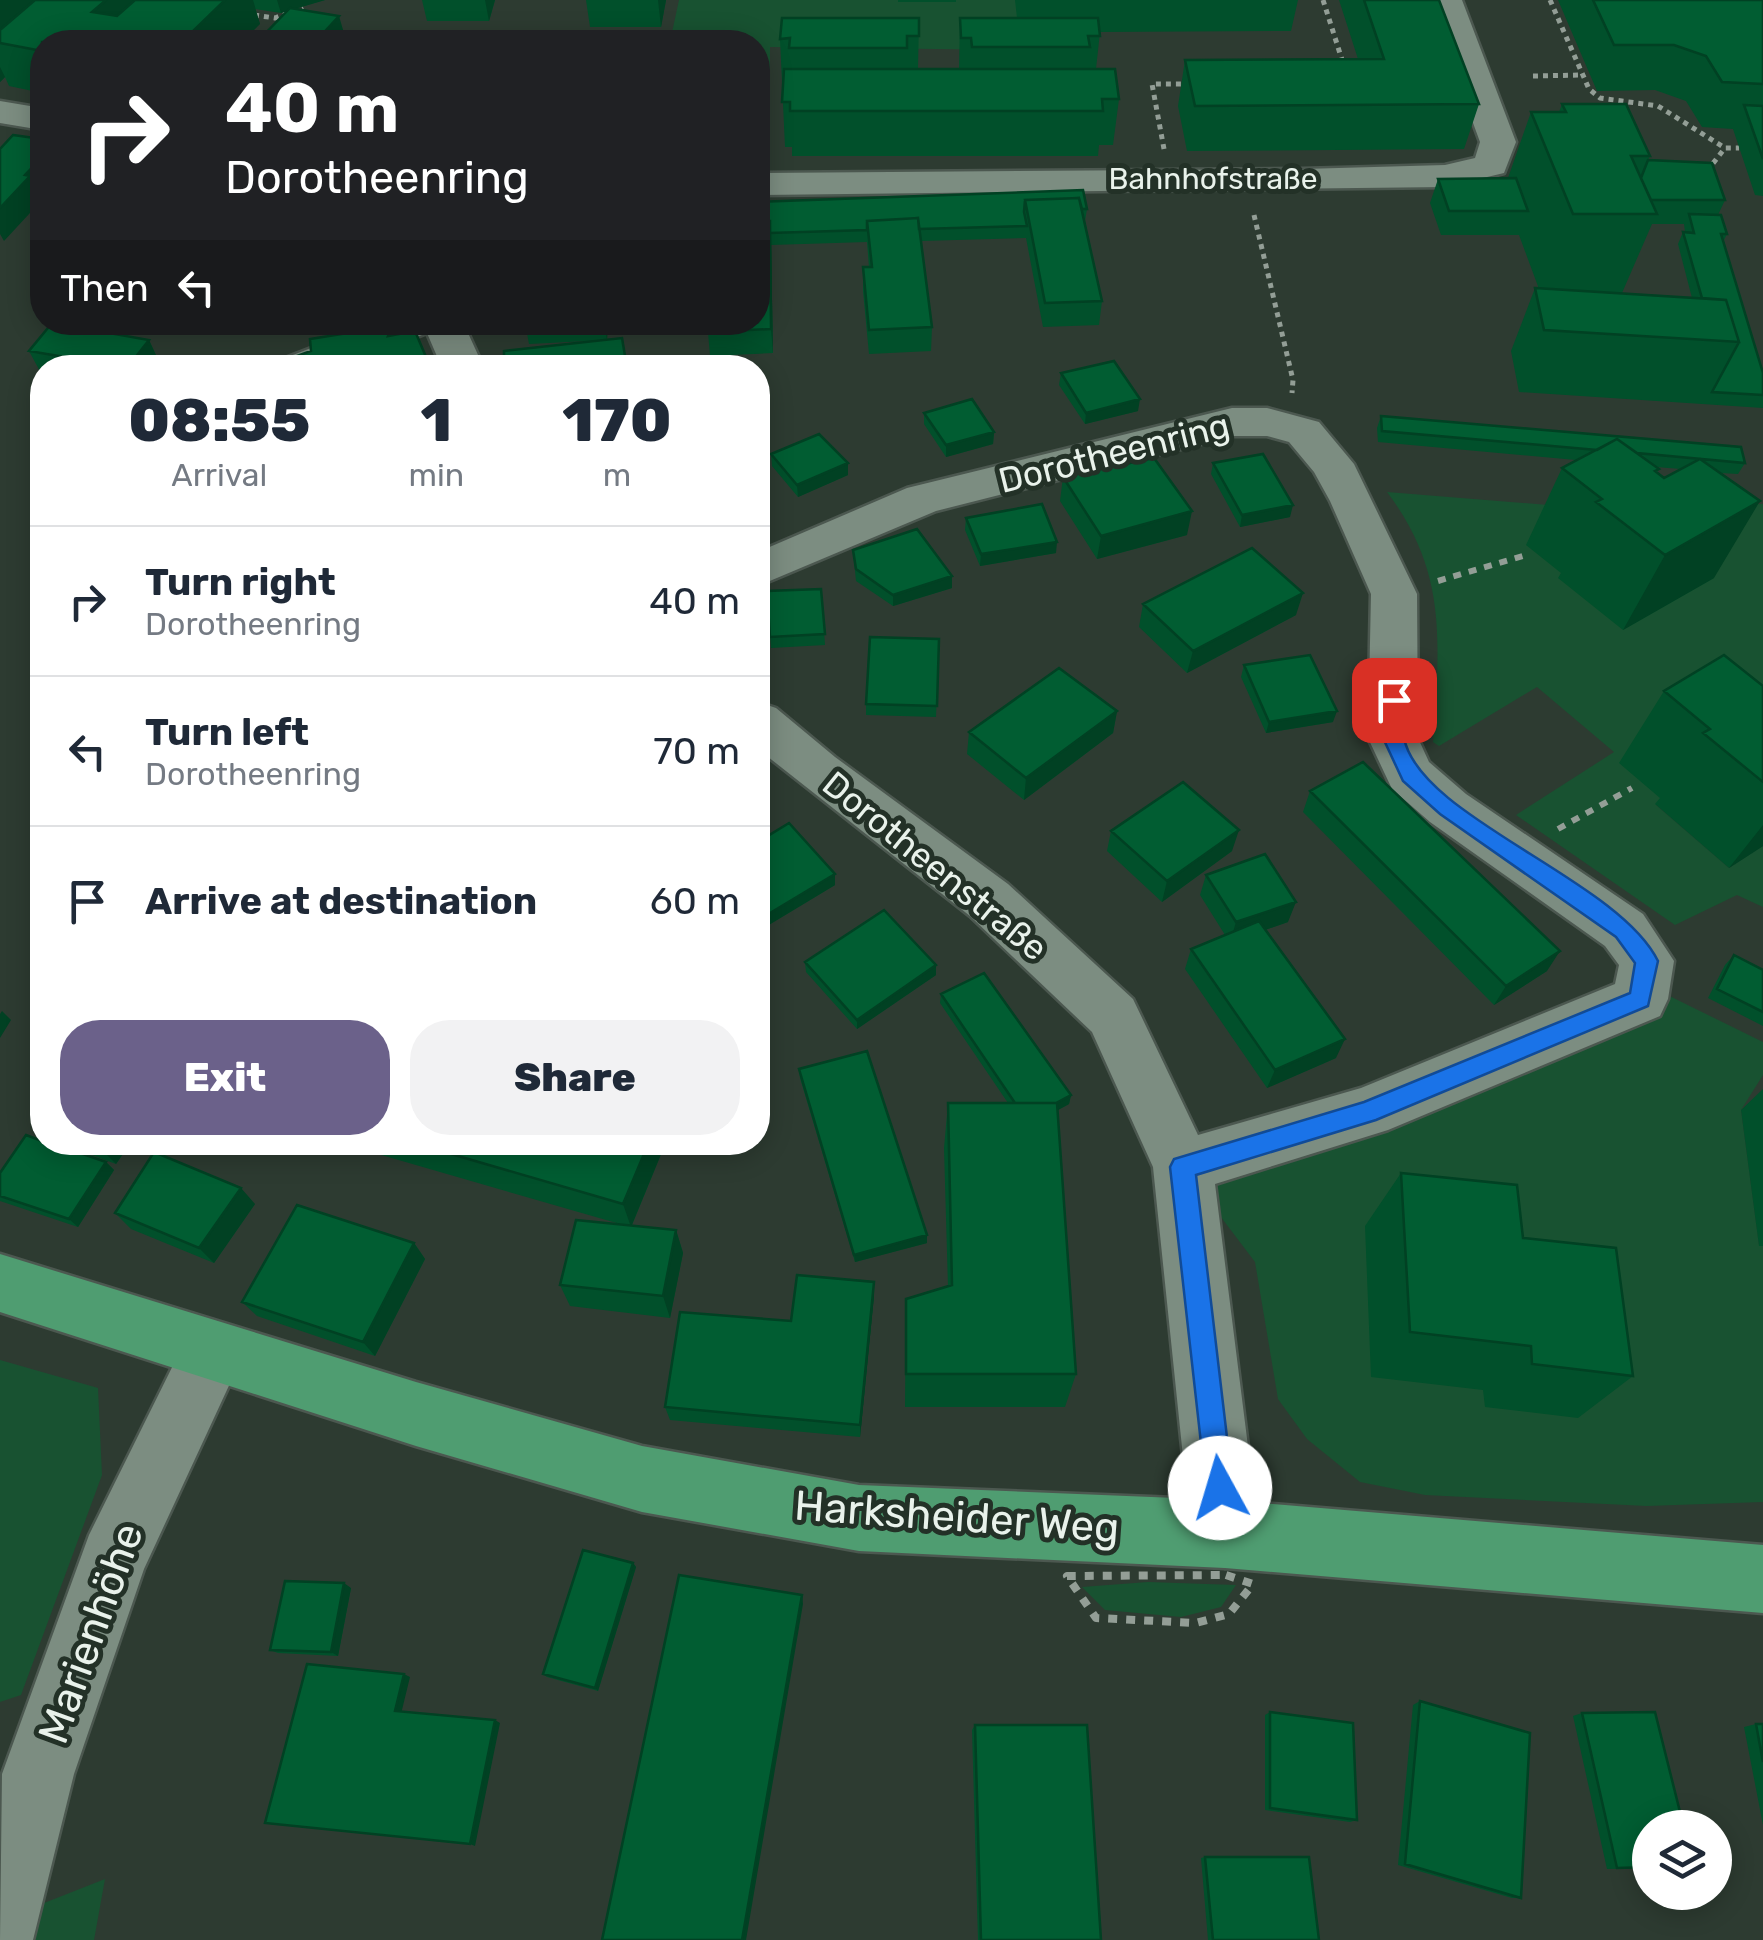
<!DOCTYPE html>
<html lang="en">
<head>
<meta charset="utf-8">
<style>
	body { margin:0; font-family:Rubik,sans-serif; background:#f2f2f3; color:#1f2937; height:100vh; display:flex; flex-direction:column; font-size:38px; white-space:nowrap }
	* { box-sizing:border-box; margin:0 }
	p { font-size:32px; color:#747a83 }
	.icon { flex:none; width:55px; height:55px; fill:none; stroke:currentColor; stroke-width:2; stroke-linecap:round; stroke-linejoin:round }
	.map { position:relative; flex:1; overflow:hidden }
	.drawer { position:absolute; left:30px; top:355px; width:740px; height:800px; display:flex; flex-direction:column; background:#fff; border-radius:40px; box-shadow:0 5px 25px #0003 }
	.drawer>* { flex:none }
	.hud { position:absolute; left:30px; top:30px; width:740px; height:305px; border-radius:40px; box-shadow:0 5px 25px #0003; background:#202124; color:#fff; overflow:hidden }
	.tools { position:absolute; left:1632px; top:1810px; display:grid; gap:20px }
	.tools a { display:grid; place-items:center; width:100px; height:100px; border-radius:50%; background:#fff; box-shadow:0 5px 25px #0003; font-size:50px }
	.pin { position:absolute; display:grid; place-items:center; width:85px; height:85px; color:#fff; margin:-42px; border-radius:20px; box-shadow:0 5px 15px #0006 }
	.me { position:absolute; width:110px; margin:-55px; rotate:354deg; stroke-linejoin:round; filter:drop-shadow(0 0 8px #0008) }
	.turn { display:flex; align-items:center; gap:35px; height:210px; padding:0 30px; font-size:45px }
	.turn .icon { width:130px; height:130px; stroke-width:2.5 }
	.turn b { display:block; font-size:70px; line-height:85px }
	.then { display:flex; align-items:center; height:95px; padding:0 30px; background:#0003; gap:20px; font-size:38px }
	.eta { display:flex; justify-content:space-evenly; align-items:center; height:170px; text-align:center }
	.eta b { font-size:60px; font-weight:800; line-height:70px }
	.action { display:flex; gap:20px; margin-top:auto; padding:20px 30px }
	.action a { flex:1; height:115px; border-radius:40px; background:#6b618a; color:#fff; font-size:40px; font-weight:800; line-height:115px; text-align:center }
	.action a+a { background:#f2f2f3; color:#1f2937 }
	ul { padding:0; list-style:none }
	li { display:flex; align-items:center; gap:30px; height:150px; padding:0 30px; border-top:2px solid #e0e1e3 }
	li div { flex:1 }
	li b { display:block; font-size:38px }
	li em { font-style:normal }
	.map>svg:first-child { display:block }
	.green { fill:#185231 }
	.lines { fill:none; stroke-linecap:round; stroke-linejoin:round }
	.minor-casing { stroke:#4c5850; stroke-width:5 }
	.major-casing { stroke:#4c5850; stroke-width:5 }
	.path-far2 { stroke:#939e96; stroke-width:5; stroke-dasharray:5 5; stroke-linecap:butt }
	.path-far1 { stroke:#939e96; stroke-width:6; stroke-dasharray:8 8; stroke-linecap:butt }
	.path { stroke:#939e96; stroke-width:8; stroke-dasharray:9 9; stroke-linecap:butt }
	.minor { fill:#7c8d81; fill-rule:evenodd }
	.major { fill:#4f9d71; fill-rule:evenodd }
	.wall { fill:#01502b; fill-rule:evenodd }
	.shaded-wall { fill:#014123 }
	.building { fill:#015d32; stroke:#014123; stroke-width:2.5 }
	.route { fill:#1a73e8; stroke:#114b97; stroke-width:2.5 }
	.labels { text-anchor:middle; stroke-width:10; stroke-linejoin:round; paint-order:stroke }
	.far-street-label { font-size:30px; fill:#e9f2eb; stroke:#233127 }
	.street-label { font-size:35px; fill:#e9f2eb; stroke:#233127 }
	.near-street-label { font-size:42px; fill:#e9f2eb; stroke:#233127 }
</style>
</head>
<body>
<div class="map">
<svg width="1763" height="1940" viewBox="0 0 1763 1940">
	<rect width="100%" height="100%" fill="#2d3b31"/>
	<!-- green -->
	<path class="green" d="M679,0H1022V50L770,47V100L758,99V42H657L671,37Z
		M1387,492L1573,507L1763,504V753L1656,805L1729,868L1763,846V907L1737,895L1675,925L1516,815L1614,752L1537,687L1439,746L1433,742C1439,645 1449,574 1387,492Z
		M1643,983L1763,1042V1075L1741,1110L1759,1245L1763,1246V1502L1647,1506L1425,1495L1360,1482L1307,1439L1278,1399L1255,1262L1183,1167Z
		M0,1360L98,1388L102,1475L21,1695L0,1702Z
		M1148,1582L1236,1585L1221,1607L1181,1617L1105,1610L1082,1587Z
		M105,1879L94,1940H33L39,1905Z"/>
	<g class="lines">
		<!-- minor casing -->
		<g class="minor-casing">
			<path id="minor" d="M1428,0H1462L1516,142L1504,173L1445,187L758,195V173L1303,169L1445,165L1475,158L1480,142Z
				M0,101L42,108V130L0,123Z
				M379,322H463L484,368H442L427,333L340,368H279L285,358Z
				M1232,408H1267L1319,422L1354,464L1417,594L1418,738L1429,762L1466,794L1643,914L1674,961L1668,999L1660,1016L1388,1130L1215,1184L1259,1534L1249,1558L1225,1568L1201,1558L1191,1534L1153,1167L1092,1032L970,916L758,749V702L776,708L835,757L1008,884L1133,999L1198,1135L1361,1088L1615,984L1619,965L1605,946L1430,822L1392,789L1368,738L1371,594L1330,501L1314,472L1289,442L1267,436H1232L936,511L758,586V552L907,488Z
				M213,1320L235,1329L245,1351L144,1569L74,1774L33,1940H0L2,1774L89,1535L191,1329Z"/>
		</g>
		<!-- major casing -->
		<g class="major-casing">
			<path id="major" d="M0,1254L416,1382L642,1446L859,1485L1225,1500L1763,1545V1613L1225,1568L859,1551L642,1512L416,1446L0,1312Z"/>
		</g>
		<!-- path-far2 -->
		<path class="path-far2" d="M1323,0L1344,66
			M1550,0L1589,89L1600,98L1658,106L1725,148
			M254,15L275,18L303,7
			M1533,76L1582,75
			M1164,149L1152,84H1189
			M1707,171L1725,148H1739
			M1254,215L1293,380L1292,393"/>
		<!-- path-far1 -->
		<path class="path-far1" d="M1438,581L1523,556
			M1558,829L1632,788"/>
		<!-- path -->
		<path class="path" d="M1226,1575L1253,1584L1229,1614L1196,1623L1096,1618L1067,1576Z"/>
		<!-- minor -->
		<use href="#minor" class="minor"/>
		<!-- major -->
		<use href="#major" class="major"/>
	</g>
	<!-- wall -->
	<path class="wall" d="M0,0H325L294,9L346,40L343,42H257L287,11L281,13L255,9L260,24L42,42V93L9,86L5,77L0,82Z
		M422,0H495L489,21H427Z
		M586,0H666L661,27H590Z
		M898,0H956V2H898Z
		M1015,0H1298L1291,31L1100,32L1096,69L1119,99L1113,145H1099L1098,156H792V147H785L780,39L919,18L918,69H959L960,18H1017Z
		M1339,0H1439L1479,104L1464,149L1187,151L1178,106L1185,60L1358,59Z
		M1558,0H1763V196L1755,195L1733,129L1702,127L1686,101L1655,90L1597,91Z
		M1562,104L1650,156L1648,160L1725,200L1718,215L1727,234L1723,242L1763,373V408L1519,392L1511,351L1535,288L1539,289L1519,235H1441L1430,203L1438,179L1508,178L1531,112H1559ZM1652,224H1684L1685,232H1683L1678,244L1692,298L1610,293H1622Z
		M1083,190L1087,209L1085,221L1102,301L1099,325L1043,327L1026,238L921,241L932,327L931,351L869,354L863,291V267H869L867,242L771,245L773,353L710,356L708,332L758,202Z
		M525,322H608L607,340L529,344Z
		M149,340L160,364L157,368H42V375L29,351Z
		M1061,373L1138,411L1085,424L1059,385Z
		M924,413L994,432L993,444L946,457L924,424Z
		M1381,416L1745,463L1738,474L1720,473L1714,578L1623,630L1558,578L1561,573L1526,545L1562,468L1576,460L1378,442L1377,428ZM1656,467L1681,469L1664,478L1657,473L1659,469Z
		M771,454L848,463V475L798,497L772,466Z
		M1213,463L1290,517L1240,527L1211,474Z
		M1063,477L1187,535L1097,559L1060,501Z
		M966,518L1056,553L980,566L965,530Z
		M853,550L952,588L893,606L856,581Z
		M821,589L825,645L771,648L767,591Z
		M1143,604L1296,615L1187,673L1139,627Z
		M939,639L936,717L866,715V704Z
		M1244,665L1333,722L1266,733L1241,677Z
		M1763,686V846L1729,868L1655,804L1660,798L1619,763L1664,691Z
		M1117,711L1113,733L1024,800L967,754L969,732Z
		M1310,791L1547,971L1494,1005L1303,812Z
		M1111,831L1232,851L1162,902L1107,851Z
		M758,842L835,885L767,926L758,916Z
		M1206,875L1288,922L1265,930L1336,1058L1267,1088L1185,969L1191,949L1225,935L1200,895Z
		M1734,955L1763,970V1026L1708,998L1725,965Z
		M805,962L936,975L857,1029L806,972Z
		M941,994L1071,1095L1069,1104L1058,1110L1076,1374L1065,1407H905L906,1299L948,1287L944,1148L948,1103H1008L940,1003Z
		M799,1069L927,1243L855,1262L800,1078Z
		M1763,1089V1246H1759L1741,1110Z
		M66,1142H131L116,1164L70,1147Z
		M359,1142H666L632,1225L676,1230L683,1253L670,1318L570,1306L560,1285L620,1224L364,1150Z
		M106,1162L114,1170L78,1227L0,1201V1173Z
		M1401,1173L1523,1238L1633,1376L1578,1418L1485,1407L1483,1390L1371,1377L1365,1226Z
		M255,1204L214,1263L131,1229L115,1213Z
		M414,1243L425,1259L375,1356L257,1316L242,1302Z
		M874,1296L860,1437L670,1420L665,1407L791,1321Z
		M633,1563L636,1567L598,1691L547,1677L543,1674Z
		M351,1588L338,1656L278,1653L270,1650Z
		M1420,1701L1521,1898H1512L1398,1865L1413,1705Z
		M1270,1712L1357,1820L1350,1822L1265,1810V1715Z
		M1582,1713L1650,1828V1868L1607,1869L1573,1716Z
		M1756,1724H1763V1825L1744,1727Z
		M975,1725L1101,1940H978L972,1730Z
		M1205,1857L1319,1940H1208L1201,1858Z"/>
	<!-- shaded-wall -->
	<path class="shaded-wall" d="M0,0H48L0,43Z
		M106,0H167L126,42L92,12Z
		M225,0H253L260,24L242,42H193L190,34Z
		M277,0H325L281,13Z
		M485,0H495L489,21Z
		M658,0H666L661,27Z
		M339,16L346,40L343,42H315Z
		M0,67L5,77L0,82Z
		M42,157V193L40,196L42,200L4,241L0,234V208L25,175Z
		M770,221L771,245L773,353L771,329Z
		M604,322H608L607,340Z
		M149,340L160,364L157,368H127Z
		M1140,399L1138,411L1085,424L1086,413Z
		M994,432L993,444L946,457V445Z
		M848,463V475L798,497L797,485Z
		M1760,501L1714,578L1623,630L1665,555Z
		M1293,505L1290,517L1240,527L1242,515Z
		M1192,511L1187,535L1097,559L1101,536Z
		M1057,542L1056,553L980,566L981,554Z
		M952,576V588L893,606V595Z
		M1303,593L1296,615L1187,673L1193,651Z
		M1117,711L1113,733L1024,800L1026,778Z
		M1337,711L1333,722L1266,733L1269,722Z
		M1763,825V846L1729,868Z
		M1239,830L1232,851L1162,902L1167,881Z
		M835,874V885L767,926L765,916Z
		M1296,902L1288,922L1230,942L1236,922Z
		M1560,951L1547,971L1494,1005L1506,986Z
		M936,965V975L857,1029V1020Z
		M2,1011L11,1020L0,1038V1014Z
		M1345,1039L1336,1058L1267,1088L1275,1070Z
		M1071,1095L1069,1104L1025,1128L1026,1119Z
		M103,1142H131L116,1164L99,1147Z
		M649,1142H666L631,1227L623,1204Z
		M106,1162L114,1170L78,1227L69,1219Z
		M241,1188L255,1204L214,1263L199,1248Z
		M676,1230L683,1253L670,1318L663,1296Z
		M927,1235V1243L855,1262L854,1255Z
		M414,1243L425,1259L375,1356L363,1342Z
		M874,1282V1296L860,1437V1425Z
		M633,1563L636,1567L598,1691L595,1688Z
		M344,1583L351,1588L338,1656L331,1652Z
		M802,1595L803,1604L746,1940H742Z
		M404,1674L410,1677L401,1714L395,1711Z
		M495,1720L500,1723L475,1846L470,1844Z"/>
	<!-- building -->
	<path class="building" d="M35,0H106L92,12L117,16L135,0H225L190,34L216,39L213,42H42V51L0,43V30Z
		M1364,0H1439L1479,104L1195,106L1185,60L1384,59Z
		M1593,0H1763V84L1722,82L1706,56L1674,45H1614Z
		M290,8L339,16L315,42H257Z
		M782,18H919V36H907V48H789L790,38L780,39Z
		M960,18H1098L1100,36H1088L1090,47H972L971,38H961Z
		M784,69H1115L1119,99H1102L1103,111H790V102H782Z
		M1562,104H1626L1650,156H1631L1657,214H1573L1531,112H1566Z
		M1744,105L1763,106V159Z
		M13,135L42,139V157L25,175L30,176L0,208V149Z
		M1648,160L1712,163L1725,200H1651L1641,178Z
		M1516,178L1528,211H1449L1438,179Z
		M1083,190L1087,209H1082L1079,198L1025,200L1024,212L1027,226L919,229L918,218L867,221V230L770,233V221H758V202Z
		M1079,198L1102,301L1045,303L1025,200Z
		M1689,214L1721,215L1727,234H1721L1763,373V395L1712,392L1739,342L1726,300L1702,298L1683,232L1694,233Z
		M918,218L932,327L869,330L863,267H872L867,221Z
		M758,221H770L771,329L708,332V322H758Z
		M1535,288L1726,300L1739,342L1544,330Z
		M52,323L149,340L127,368H62L70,358L29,351Z
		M364,323L390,331L388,336L415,331L429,364L408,368H376L374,366L370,368H264L311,351L310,339L354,332Z
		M622,338L627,368H504V351Z
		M1114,361L1140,399L1086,413L1061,373Z
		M972,399L994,432L946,445L924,413Z
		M1381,416L1741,447L1745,463L1637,453L1617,439L1597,450L1382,431Z
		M819,434L848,463L797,485L771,454Z
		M1617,439L1659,469L1655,471L1664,478L1700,459L1760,501L1665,555L1596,502L1602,499L1562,468Z
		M1263,454L1293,505L1242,515L1213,463Z
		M1154,458L1192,511L1101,536L1063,477Z
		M1042,504L1057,542L981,554L966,518Z
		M917,529L952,576L893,595L856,569L853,550Z
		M1252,548L1303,593L1193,651L1143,604Z
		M821,589L825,634L770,637L767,591Z
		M870,637L939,639L937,706L866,704Z
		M1310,655L1337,711L1269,722L1244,665Z
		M1724,655L1763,686V782L1703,733L1710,729L1664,691Z
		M1059,668L1117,711L1026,778L969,732Z
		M1363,762L1560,951L1506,986L1310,791Z
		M1183,782L1239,830L1167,881L1111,831Z
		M789,823L835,874L765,916L758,907V842Z
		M1265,854L1296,902L1236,922L1206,875Z
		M884,910L936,965L857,1020L805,962Z
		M1259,921L1345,1039L1275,1070L1191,949Z
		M1734,955L1763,970V1012L1717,989Z
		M984,973L1071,1095L1056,1103H1015L941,994Z
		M867,1051L927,1235L854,1255L799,1069Z
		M948,1103H1057L1076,1374H906V1299L952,1285Z
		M26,1135L42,1141V1142H48L106,1162L69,1219L0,1196V1173Z
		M87,1142H103L99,1147Z
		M410,1142H649L623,1204Z
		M154,1152L241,1188L199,1248L115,1213Z
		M1401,1173L1517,1185L1523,1238L1616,1248L1633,1376L1532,1364L1531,1346L1410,1332Z
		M297,1205L414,1243L363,1342L242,1302Z
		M576,1220L676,1230L663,1296L560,1285Z
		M797,1275L874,1282L860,1425L665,1407L680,1312L791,1321Z
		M583,1550L633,1563L595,1688L543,1674Z
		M679,1575L802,1595L742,1940H602Z
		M285,1581L344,1583L331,1652L270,1650Z
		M307,1664L404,1674L395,1711L495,1720L470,1844L265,1823Z
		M1420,1701L1530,1733L1521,1898L1405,1864Z
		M1270,1712L1353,1723L1357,1820L1270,1808Z
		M1655,1712L1684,1828H1650V1867L1617,1868L1582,1713Z
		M1756,1724H1763V1762Z
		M975,1725H1087L1101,1940H981Z
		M1205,1857H1309L1319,1940H1213Z"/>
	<!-- route -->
	<path class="route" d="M1394,692L1404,700C1404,711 1401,726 1404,738C1420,818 1618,879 1658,961L1648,1006L1376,1120L1196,1175L1233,1488L1229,1497L1220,1501L1210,1497L1206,1488L1170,1167L1174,1159L1364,1102L1630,993L1635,963L1616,937L1440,814L1403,781L1383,738V700Z"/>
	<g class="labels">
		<!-- far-street labels -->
		<g class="far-street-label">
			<text x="1213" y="189">Bahnhofstraße</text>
		</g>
		<!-- street labels -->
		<g class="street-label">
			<text transform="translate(1114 453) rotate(-14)" y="12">Dorotheenring</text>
			<text transform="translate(935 866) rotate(39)" y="12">Dorotheenstraße</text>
		</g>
		<!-- near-street labels -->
		<g class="near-street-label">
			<text transform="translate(957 1516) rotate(4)" y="15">Harksheider Weg</text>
			<text transform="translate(90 1633) rotate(-70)" y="15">Marienhöhe</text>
		</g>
	</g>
</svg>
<div class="tools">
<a><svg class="icon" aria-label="layers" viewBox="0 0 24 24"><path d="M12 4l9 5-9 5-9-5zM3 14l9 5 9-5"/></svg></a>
</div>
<div class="pin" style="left:1394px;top:700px;background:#d93025"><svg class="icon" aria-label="arrive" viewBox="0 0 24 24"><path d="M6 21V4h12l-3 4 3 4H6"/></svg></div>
<svg class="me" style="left:1220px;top:1488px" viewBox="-20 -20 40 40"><circle r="19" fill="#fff"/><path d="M0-13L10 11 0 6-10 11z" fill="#1a73e8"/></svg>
<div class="hud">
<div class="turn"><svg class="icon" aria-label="right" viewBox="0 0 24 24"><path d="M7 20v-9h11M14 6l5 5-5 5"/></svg><div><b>40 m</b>Dorotheenring</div></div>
<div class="then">Then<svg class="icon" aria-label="left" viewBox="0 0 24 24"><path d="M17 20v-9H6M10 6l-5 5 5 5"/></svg></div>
</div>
<section class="drawer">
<div class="eta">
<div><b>08:55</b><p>Arrival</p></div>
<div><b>1</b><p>min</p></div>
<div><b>170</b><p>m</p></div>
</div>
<ul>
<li><svg class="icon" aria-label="right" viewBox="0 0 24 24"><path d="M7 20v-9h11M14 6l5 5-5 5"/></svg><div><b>Turn right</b><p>Dorotheenring</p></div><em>40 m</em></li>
<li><svg class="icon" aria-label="left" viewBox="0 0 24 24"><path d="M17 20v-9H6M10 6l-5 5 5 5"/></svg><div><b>Turn left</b><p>Dorotheenring</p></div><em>70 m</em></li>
<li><svg class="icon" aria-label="arrive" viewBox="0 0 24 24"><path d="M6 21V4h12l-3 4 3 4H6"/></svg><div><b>Arrive at destination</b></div><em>60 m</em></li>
</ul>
<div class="action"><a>Exit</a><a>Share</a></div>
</section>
</div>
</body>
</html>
